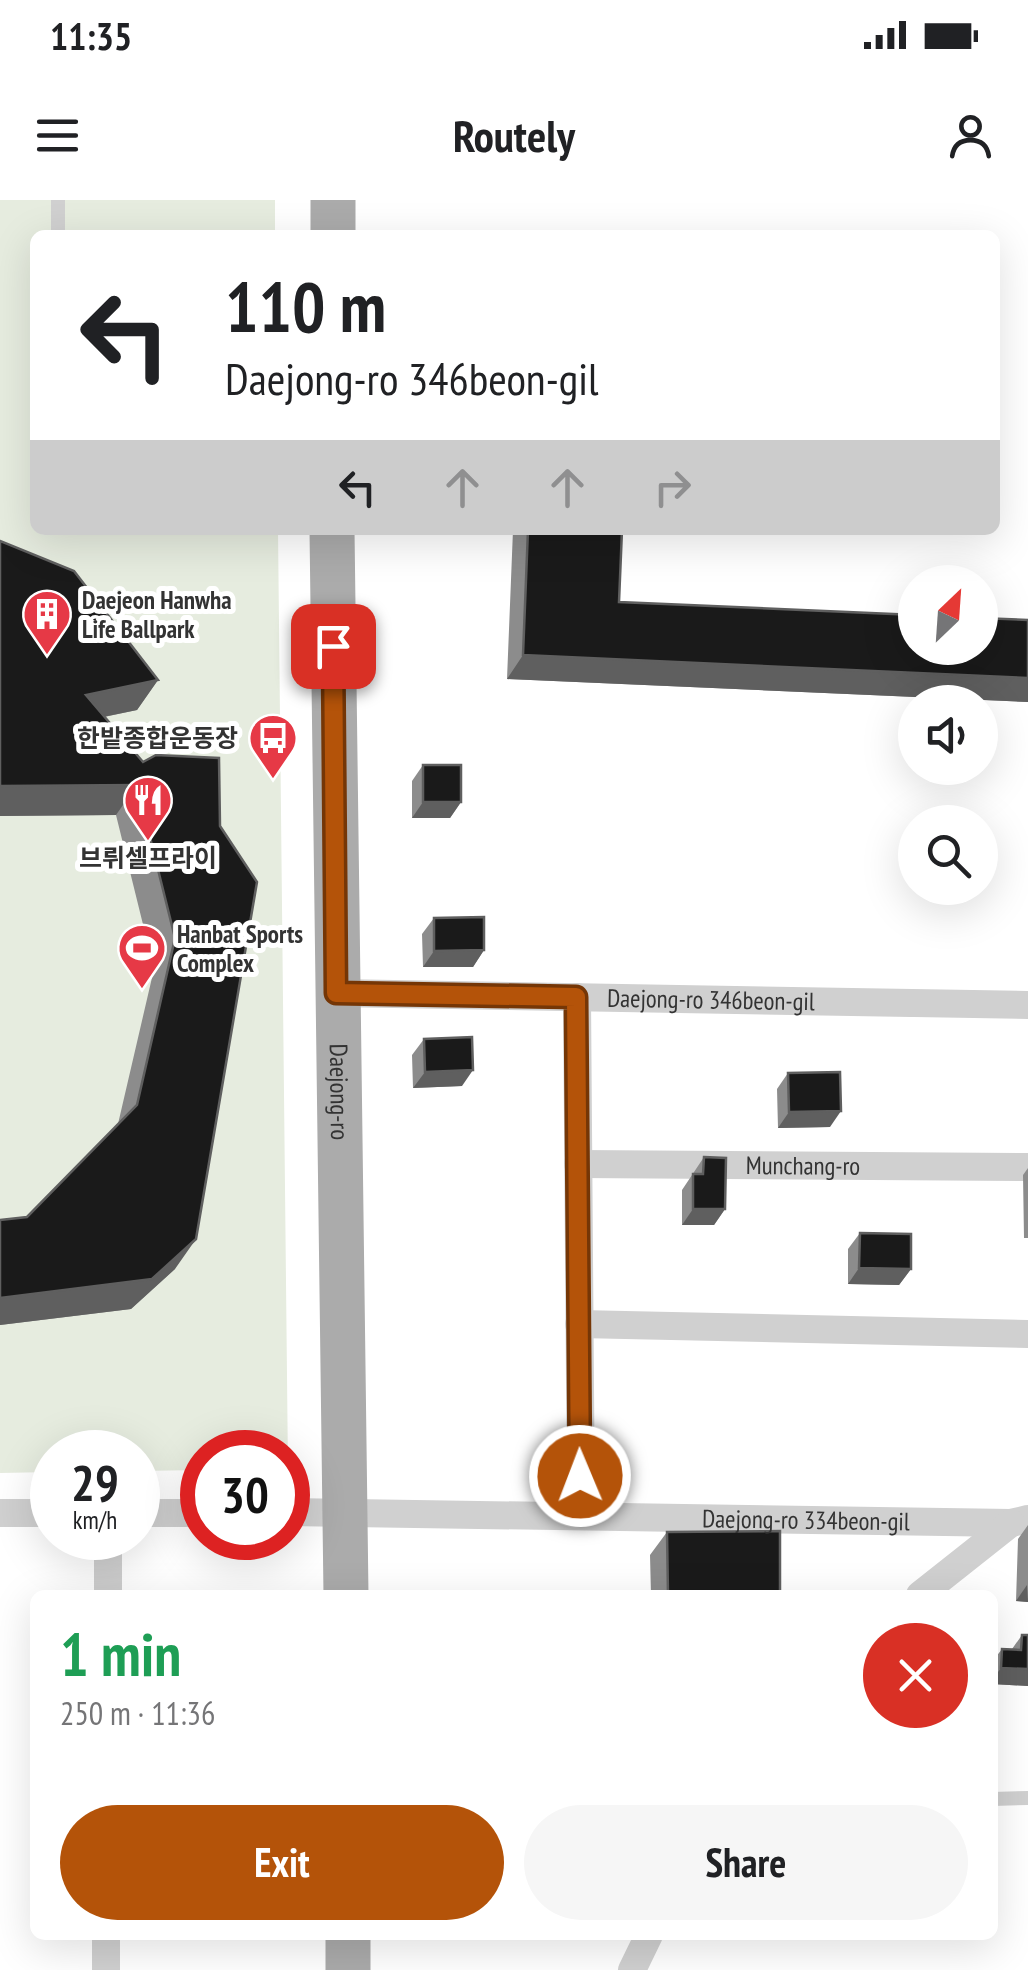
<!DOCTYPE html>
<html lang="en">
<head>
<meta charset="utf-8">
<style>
	body { margin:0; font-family:"PT Sans Narrow","Noto Sans KR",sans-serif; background:#f6f6f6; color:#202124; height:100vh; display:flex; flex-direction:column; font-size:38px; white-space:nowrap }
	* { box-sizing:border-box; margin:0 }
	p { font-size:32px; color:#757577 }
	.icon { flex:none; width:55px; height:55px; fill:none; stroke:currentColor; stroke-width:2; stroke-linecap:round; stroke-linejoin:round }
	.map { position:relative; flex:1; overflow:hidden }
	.side { position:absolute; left:30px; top:1390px; width:968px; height:350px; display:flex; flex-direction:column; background:#fff; border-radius:15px; box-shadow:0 10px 40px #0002 }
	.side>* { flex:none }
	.guide { position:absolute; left:30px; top:30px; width:970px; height:305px; border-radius:15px; box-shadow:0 10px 40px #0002; background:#fff; color:#202124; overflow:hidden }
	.needle { width:65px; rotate:25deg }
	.controls { position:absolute; left:898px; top:365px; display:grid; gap:20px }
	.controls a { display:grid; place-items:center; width:100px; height:100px; border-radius:50%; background:#fff; box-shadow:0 10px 40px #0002; font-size:50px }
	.speed { position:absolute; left:30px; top:1230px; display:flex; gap:20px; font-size:50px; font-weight:700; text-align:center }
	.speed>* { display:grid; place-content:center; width:130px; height:130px; border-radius:50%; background:#fff; box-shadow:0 10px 40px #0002; line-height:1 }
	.speed small { font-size:25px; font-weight:400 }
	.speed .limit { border:15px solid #d22; background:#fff; color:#111 }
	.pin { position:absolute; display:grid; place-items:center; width:85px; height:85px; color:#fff; margin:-42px; border-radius:20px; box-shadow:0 5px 15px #0006 }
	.me { position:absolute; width:110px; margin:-55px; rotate:359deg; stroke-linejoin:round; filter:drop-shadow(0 0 8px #0008) }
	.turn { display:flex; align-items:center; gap:35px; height:210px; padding:0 30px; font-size:45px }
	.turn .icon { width:130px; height:130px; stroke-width:2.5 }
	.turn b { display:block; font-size:70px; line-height:85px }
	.lanes { display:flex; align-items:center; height:95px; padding:0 30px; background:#0003; justify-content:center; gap:50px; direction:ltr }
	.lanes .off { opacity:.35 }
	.round { display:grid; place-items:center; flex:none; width:105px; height:105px; border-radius:52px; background:#f6f6f6 }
	.head { display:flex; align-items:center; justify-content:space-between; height:170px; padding:0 30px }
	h1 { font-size:60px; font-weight:800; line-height:75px; color:#1e9e55 }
	.cta { display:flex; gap:20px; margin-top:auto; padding:20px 30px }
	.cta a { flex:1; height:115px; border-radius:60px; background:#b45309; color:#fff; font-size:40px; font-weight:800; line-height:115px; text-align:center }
	.cta a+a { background:#f6f6f6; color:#202124 }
	.status { display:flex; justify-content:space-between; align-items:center; height:70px; padding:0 50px; background:#fff; direction:ltr }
	.status svg { height:28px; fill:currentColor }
	header { display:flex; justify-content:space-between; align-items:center; height:130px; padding:0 30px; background:#fff; font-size:45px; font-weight:800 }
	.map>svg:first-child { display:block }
	.green { fill:#e6ecdf }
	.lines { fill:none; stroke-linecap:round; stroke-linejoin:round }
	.lane { stroke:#d0d0d0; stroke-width:14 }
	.street { stroke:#d0d0d0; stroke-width:28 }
	.primary { stroke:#ababab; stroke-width:45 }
	.wall { fill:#8c8c8c }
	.shaded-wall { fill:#5f5f5f }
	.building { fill:#1a1a1a; stroke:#5f5f5f; stroke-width:2.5 }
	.route-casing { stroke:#753606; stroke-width:25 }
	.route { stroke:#b45309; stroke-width:18 }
	.labels { text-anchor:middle; stroke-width:10; stroke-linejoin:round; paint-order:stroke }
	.poi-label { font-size:25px; font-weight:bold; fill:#333; stroke:#fff; text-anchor:start }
	.street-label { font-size:25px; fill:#333; stroke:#fff }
</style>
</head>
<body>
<div class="status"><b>11:35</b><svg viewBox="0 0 49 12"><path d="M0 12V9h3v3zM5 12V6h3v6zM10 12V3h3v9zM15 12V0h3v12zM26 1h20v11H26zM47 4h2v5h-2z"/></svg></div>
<header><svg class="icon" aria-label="menu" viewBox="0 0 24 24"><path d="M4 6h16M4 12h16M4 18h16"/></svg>Routely<svg class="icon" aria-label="person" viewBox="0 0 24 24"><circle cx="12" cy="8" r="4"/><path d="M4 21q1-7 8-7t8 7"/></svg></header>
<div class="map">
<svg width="1028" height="1770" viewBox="0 0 1028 1770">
	<rect width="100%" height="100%" fill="#fff"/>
	<!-- green -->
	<path class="green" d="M0,0H275V35H35V330H278L288,1269V1252H202V1270L138,1271V1252H52V1272L0,1273Z"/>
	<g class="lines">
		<!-- lane -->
		<path class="lane" d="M58,0V35
			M992,1599L1028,1598"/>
		<!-- street -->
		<g class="street">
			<path id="s1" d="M336,793L1028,805"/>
			<path d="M577,797L581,1314"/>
			<path id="s2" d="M578,964L1028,967"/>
			<path d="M579,1124L1028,1134"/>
			<path id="s3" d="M288,1312L1011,1323L1028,1319"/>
			<path d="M0,1313H52"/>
			<path d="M138,1313H202"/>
			<path d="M108,1395V1338"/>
			<path d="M920,1395L1011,1323"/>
			<path d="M106,1735V1770"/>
			<path d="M632,1770L649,1735"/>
		</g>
		<!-- primary -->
		<g class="primary">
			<path d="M333,35V0"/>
			<path id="s4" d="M332,330L346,1395"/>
			<path d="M348,1735V1770"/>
		</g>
	</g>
	<!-- wall -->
	<path class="wall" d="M513,330H622L619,402L1028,420V502L507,479Z
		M0,341L158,480L137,510L104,517L143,562L219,558L175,1069L131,1109L0,1125V1020L27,1017L118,924L154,769L116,615L0,616Z
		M423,565L461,602L450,618H412V581Z
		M434,718L484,750L473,767H423L422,734Z
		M424,839L462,886L413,888L412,855Z
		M788,873L830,927L778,928L777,889Z
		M704,957L725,1009L714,1025H682V990Z
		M1028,968V1038H1024L1023,975Z
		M860,1033L911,1069L899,1085L848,1084V1049Z
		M1028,1325V1402L1016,1401L1018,1339Z
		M667,1332L780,1395H651L650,1355Z
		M1022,1435L1028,1486L992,1484V1462L1002,1449H1012Z"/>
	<!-- shaded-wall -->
	<path class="shaded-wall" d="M523,455L1028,478V502L507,479Z
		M158,480L137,510L64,525L86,495Z
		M137,585L116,615L0,616V586Z
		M423,602H461L450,618H412Z
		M484,750L473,767H423L434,751Z
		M473,870L462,886L413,888L425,872Z
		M841,911L830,927L778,928L789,912Z
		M693,1009H725L714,1025H682Z
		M196,1039L175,1069L131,1109L0,1125V1098Z
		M859,1068L911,1069L899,1085L848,1084Z
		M1027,1385L1028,1402L1016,1401Z
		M1001,1468L1028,1469V1486L992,1484V1480Z"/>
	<!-- building -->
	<path class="building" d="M528,330H622L619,402L915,415V448H980V418L1028,420V478L523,455Z
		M0,341L74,371L158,480L86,495L143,562L156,555L219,558L220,626L257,682L196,1039L152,1079L0,1098V1020L27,1017L137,905L175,738L137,585L0,586Z
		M423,565H461V602H423Z
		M484,717V750L434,751V718Z
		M472,837L473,870L425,872L424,839Z
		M840,872L841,911L789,912L788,873Z
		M704,957L726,958L725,1009H693V974H703Z
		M860,1033L911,1034V1069L859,1068Z
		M780,1331V1395H668L667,1332Z
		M1022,1435H1028V1469L1001,1468L1002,1449L1021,1450Z"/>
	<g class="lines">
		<!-- route casing -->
		<g class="route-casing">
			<path id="route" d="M333,446L336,793L576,797L580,1276"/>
		</g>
		<!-- route -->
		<use href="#route" class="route"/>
	</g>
	<!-- icons -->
	<defs>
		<g id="building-pin" transform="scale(2.5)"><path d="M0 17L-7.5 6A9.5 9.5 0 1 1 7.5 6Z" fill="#e63946" stroke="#fff"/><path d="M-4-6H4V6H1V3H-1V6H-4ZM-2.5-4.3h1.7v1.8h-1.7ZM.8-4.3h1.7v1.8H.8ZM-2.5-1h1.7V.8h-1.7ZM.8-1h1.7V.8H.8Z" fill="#fff"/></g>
		<g id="bus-pin" transform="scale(2.5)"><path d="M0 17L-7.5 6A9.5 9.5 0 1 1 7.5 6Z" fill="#e63946" stroke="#fff"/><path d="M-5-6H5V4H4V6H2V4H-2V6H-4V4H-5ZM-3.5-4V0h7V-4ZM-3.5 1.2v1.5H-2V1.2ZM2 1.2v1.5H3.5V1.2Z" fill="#fff"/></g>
		<g id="restaurant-pin" transform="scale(2.5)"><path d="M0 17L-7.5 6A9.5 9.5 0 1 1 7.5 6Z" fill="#e63946" stroke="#fff"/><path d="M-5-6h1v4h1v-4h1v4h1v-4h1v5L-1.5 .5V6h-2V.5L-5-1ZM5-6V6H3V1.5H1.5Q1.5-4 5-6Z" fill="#fff"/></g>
		<g id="stadium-pin" transform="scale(2.5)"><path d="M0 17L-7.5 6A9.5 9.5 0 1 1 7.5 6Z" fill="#e63946" stroke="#fff"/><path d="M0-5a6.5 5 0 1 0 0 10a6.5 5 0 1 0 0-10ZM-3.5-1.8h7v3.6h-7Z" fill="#fff"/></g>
	</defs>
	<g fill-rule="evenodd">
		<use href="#building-pin" x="47" y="414"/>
		<use href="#bus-pin" x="273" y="538"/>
		<use href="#restaurant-pin" x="148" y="600"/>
		<use href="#stadium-pin" x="142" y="748"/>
	</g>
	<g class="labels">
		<!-- poi labels -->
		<g class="poi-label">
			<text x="82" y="409">Daejeon Hanwha<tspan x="82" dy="29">Life Ballpark</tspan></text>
			<text x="238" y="547" text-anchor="end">한밭종합운동장</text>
			<text x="148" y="667" text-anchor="middle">브뤼셀프라이</text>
			<text x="177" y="743">Hanbat Sports<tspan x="177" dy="29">Complex</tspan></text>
		</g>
		<!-- street labels -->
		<g class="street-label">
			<text dy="9" stroke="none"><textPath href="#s1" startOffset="375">Daejong-ro 346beon-gil</textPath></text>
			<text dy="9" stroke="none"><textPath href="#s4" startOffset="562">Daejong-ro</textPath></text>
			<text dy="9" stroke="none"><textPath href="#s2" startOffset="225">Munchang-ro</textPath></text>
			<text dy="9" stroke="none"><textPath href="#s3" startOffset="518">Daejong-ro 334beon-gil</textPath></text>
		</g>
	</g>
</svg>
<div class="controls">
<a><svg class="needle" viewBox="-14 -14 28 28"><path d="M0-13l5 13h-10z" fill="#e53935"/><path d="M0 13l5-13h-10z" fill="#757577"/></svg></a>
<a><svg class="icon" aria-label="sound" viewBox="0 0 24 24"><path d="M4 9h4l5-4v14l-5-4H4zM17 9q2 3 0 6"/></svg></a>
<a><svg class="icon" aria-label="search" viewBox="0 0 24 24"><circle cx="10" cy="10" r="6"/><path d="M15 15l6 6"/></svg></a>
</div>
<div class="speed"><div>29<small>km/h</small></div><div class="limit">30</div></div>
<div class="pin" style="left:333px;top:446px;background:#d93025"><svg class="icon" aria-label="arrive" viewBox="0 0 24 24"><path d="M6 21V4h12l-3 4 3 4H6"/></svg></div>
<svg class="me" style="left:580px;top:1276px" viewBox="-20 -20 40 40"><circle r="17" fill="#b45309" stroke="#fff" stroke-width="3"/><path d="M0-11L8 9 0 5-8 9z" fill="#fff"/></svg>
<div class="guide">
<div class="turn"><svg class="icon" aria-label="left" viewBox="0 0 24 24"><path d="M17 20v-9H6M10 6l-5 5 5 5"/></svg><div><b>110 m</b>Daejong-ro 346beon-gil</div></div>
<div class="lanes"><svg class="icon" aria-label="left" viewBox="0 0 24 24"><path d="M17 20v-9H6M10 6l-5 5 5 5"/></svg><svg class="icon off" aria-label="ahead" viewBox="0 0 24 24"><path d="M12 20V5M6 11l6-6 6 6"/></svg><svg class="icon off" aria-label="ahead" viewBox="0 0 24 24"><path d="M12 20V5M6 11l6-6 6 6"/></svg><svg class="icon off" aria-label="right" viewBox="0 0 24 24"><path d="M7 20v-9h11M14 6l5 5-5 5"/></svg></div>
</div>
<section class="side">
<div class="head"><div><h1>1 min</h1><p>250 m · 11:36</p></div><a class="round" style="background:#d93025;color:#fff"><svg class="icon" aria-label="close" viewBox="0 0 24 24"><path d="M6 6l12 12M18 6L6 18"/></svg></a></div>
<div class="cta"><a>Exit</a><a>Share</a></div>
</section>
</div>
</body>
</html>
